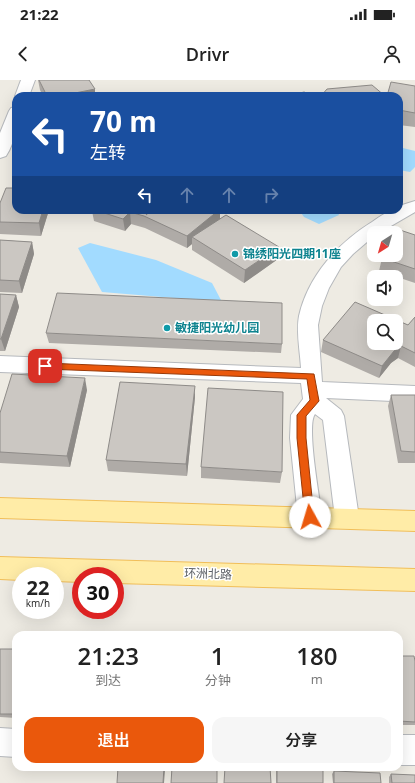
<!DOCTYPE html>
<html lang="zh">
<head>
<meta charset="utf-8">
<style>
	body { margin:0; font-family:"Open Sans","Noto Sans SC",sans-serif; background:#f6f6f6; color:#222; height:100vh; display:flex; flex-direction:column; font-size:15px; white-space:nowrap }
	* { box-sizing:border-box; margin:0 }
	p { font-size:13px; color:#767676 }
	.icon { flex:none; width:22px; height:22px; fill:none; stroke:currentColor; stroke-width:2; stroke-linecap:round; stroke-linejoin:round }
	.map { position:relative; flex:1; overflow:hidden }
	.details { position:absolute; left:12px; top:551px; width:391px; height:140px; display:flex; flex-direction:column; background:#fff; border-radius:12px; box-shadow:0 4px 16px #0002 }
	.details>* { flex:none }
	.hud { position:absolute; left:12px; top:12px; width:391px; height:122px; border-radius:12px; box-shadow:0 4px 16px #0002; background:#1a4fa0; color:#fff; overflow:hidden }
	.needle { width:26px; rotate:217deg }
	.buttons { position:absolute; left:367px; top:146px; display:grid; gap:8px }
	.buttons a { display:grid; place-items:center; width:36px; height:36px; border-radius:8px; background:#fff; box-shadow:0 4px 16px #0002; font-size:20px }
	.speed { position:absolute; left:12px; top:487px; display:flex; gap:8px; font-size:20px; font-weight:700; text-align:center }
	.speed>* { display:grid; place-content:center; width:52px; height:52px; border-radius:50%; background:#fff; box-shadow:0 4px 16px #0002; line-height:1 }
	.speed small { font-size:10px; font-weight:400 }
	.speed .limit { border:6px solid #d22; background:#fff; color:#111 }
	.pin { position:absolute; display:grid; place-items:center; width:34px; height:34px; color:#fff; margin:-17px; border-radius:8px; box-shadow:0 2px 6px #0006 }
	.me { position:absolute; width:44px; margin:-22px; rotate:354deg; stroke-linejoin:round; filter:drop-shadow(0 0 3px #0008) }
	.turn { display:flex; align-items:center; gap:14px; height:84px; padding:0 12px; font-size:18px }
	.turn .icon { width:52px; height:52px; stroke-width:2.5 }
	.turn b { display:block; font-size:28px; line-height:34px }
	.lanes { display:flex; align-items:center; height:38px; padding:0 12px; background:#0003; justify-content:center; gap:20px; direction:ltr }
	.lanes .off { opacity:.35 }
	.eta { display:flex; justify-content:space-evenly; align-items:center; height:68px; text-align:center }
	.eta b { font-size:24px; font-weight:600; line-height:28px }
	.cta { display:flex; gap:8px; margin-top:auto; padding:8px 12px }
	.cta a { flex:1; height:46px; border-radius:12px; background:#ea580c; color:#fff; font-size:16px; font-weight:600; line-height:46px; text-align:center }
	.cta a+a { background:#f6f6f6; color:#222 }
	.status { display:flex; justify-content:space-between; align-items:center; height:28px; padding:0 20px; background:#fff; direction:ltr }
	.status svg { height:11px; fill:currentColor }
	header { display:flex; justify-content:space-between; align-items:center; height:52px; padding:0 12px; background:#fff; font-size:18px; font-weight:600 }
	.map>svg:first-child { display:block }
	.water { fill:#a2dbff }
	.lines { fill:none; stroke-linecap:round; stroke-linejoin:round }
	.minor-casing { stroke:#b6b9bd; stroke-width:2 }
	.major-casing { stroke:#f1be59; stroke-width:2 }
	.minor { fill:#fff; fill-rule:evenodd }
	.major { fill:#ffeca7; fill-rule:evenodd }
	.wall { fill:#afaba7 }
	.shaded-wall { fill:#8e8b88 }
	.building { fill:#cbc7c2; stroke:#8e8b88; fill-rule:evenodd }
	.route { fill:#ea580c; stroke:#983908 }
	.culture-dot { fill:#0f9aa8; stroke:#fff; stroke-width:1.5 }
	.labels { text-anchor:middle; stroke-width:3; stroke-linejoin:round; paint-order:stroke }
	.culture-label { font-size:12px; font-weight:bold; fill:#0d838f; stroke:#fff; text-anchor:start }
	.street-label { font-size:12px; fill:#5b5f64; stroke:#fff }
</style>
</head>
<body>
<div class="status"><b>21:22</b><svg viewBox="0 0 49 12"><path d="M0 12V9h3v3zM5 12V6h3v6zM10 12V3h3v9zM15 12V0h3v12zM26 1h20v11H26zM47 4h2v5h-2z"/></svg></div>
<header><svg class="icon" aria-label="back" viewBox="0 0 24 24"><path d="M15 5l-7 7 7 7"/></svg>Drivr<svg class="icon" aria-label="person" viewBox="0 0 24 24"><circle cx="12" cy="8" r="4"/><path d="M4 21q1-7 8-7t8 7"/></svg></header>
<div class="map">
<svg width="415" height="703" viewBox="0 0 415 703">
	<rect width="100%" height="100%" fill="#eeebe3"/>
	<!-- water -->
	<path class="water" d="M399,67L415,71V87L410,92L399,90Z
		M299,130H337L339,135L319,144L304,137Z
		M90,163L156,180L212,203L222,222L102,212L78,168Z"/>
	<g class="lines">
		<!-- minor casing -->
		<g class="minor-casing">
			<path id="minor" d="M21,0H35L29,16H16V18L15,16Z
				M16,27C16,44 16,61 6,76L0,78V53L9,31L11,28Z
				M415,121V132L379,153H374V156L353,174L341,187L329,208L322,226L318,245L322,302L415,306V322L326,318L341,330L344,336L359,438L355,445L347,448L339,445L335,438L323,340L315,334C306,345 320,420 322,437L318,444L310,447L302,444L298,437L290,358L291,335L303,319L301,303L0,292V276L301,288C300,271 296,252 299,236C308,196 338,163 372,142C381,136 388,130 399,130V126Z
				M0,648L16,649V677L0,676Z
				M399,655H415V685H399Z"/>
		</g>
		<!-- major casing -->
		<g class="major-casing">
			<path id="major" d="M0,418L415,431V451L0,438Z
				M0,477L415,489V511L115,503V496H81V502L55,501V496H21V500L0,499Z"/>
		</g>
		<!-- minor -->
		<use href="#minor" class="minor"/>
		<!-- major -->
		<use href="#major" class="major"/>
	</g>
	<!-- wall -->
	<path class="wall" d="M38,0H89L95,16H43L40,10Z
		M415,6V47L399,45V16Z
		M16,84V100L14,90Z
		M0,123L49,130L41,156L0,154Z
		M90,130H220V139L278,179L244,203L192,170V164L187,168L145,148L131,144L125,151L94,141L92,131Z
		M415,155V203L379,191L382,178Z
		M0,160L32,162L34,174L22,213L0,212Z
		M0,214L16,215L19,227L5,271H0Z
		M415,237V287L398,278L391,283L379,298L321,272L323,260L408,245Z
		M46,253L282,264L281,273L49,263Z
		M87,310L70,387L0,383V333Z
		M391,315H415V383H398L388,326Z
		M195,317L187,396L108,391L106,380Z
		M201,387L282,392L280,403L201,398Z
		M0,569H16V638L0,637Z
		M399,576L415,581V645H399Z
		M277,688L323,703H276V691Z
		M334,691L381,703H333L332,694Z
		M391,694L415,703H389V697Z"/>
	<!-- shaded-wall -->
	<path class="shaded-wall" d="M95,9V16H60Z
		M43,130H49L41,156L39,143Z
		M219,130H220V141L192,157V164L187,168V156Z
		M130,132L131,144L125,151L123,139Z
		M32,162L34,174L22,213L19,201Z
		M279,167L278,179L244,203L245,190Z
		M16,215L19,227L5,271L1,259Z
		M401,266L398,278L391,283L379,298L382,286L394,271Z
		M85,298L87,310L70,387L67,376Z
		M195,306V317L187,396L186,384Z
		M164,687L165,689L164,703H163Z"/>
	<!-- building -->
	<path class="building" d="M39,0H89L95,9L60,16H47Z
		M391,2L415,6V33L399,30V16H387Z
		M372,5L385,16H321L327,9Z
		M92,12L95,16H73Z
		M304,12L316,16H288Z
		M16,84V90H14Z
		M6,108H16V130H43L39,143L0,142V123Z
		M95,130H150L146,135L152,130H219L187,156L144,136L130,132L123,139Z
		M226,135L279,167L245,190L192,157Z
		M400,150L415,155V189L382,178L384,175H396V156Z
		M0,160L32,162L19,201L0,200Z
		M57,213L282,223V264L46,253Z
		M0,214L16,215L1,259H0Z
		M355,222L408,245L415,237V273L401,266L394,271L382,286L323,260ZM374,241H396V263H374Z
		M12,294L85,298L67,376L0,372V333Z
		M120,302L195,306L186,384L106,380Z
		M208,308L283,312L282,392L201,387Z
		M391,315H415V372L401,371Z
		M0,569H16V634H0Z
		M399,576H414L415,581V642L399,641Z
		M118,687H164L163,703H117Z
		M172,687H217V703H171Z
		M225,687H270L271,703H224Z
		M277,688L323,690V703H277Z
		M334,691L380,693L381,703H334Z
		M391,694L415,695V703H392Z"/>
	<!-- route -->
	<path class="route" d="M45,283L314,294L319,321L306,336V358L314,437L313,440L310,441L305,437L297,358V335L310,320L307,299L45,289L41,286Z"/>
	<!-- markers -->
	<g class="culture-dot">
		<circle cx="235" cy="174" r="4"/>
		<circle cx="167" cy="248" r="4"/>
	</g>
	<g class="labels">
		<!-- culture labels -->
		<g class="culture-label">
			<text x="243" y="178">锦绣阳光四期11座</text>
			<text x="175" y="252">敏捷阳光幼儿园</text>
		</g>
		<!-- street labels -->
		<g class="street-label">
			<text transform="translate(208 494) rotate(2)" y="4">环洲北路</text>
		</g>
	</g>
</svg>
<div class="buttons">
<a><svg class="needle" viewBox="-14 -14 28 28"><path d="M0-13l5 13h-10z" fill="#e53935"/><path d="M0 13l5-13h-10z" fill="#767676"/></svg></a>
<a><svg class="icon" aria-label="sound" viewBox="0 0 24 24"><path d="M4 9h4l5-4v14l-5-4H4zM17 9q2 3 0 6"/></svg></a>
<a><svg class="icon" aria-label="search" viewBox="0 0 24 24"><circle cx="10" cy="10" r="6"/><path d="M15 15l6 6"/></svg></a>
</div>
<div class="speed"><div>22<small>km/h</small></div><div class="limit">30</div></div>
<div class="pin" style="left:45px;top:286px;background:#d93025"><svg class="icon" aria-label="arrive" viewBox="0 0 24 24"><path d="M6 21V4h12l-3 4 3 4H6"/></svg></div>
<svg class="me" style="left:310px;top:437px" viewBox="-20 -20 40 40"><circle r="19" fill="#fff"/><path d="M0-13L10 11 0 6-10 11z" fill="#ea580c"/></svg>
<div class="hud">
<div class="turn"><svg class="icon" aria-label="left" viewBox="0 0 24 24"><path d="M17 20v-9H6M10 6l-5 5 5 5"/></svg><div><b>70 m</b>左转</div></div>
<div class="lanes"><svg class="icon" aria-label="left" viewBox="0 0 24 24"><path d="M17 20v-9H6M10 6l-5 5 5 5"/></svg><svg class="icon off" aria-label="ahead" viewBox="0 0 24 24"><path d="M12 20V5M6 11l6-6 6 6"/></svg><svg class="icon off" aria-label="ahead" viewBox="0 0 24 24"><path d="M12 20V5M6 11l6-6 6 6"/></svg><svg class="icon off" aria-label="right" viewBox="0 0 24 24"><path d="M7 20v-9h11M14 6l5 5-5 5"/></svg></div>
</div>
<section class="details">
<div class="eta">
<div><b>21:23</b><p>到达</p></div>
<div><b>1</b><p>分钟</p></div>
<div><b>180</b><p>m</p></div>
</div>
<div class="cta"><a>退出</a><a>分享</a></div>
</section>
</div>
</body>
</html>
